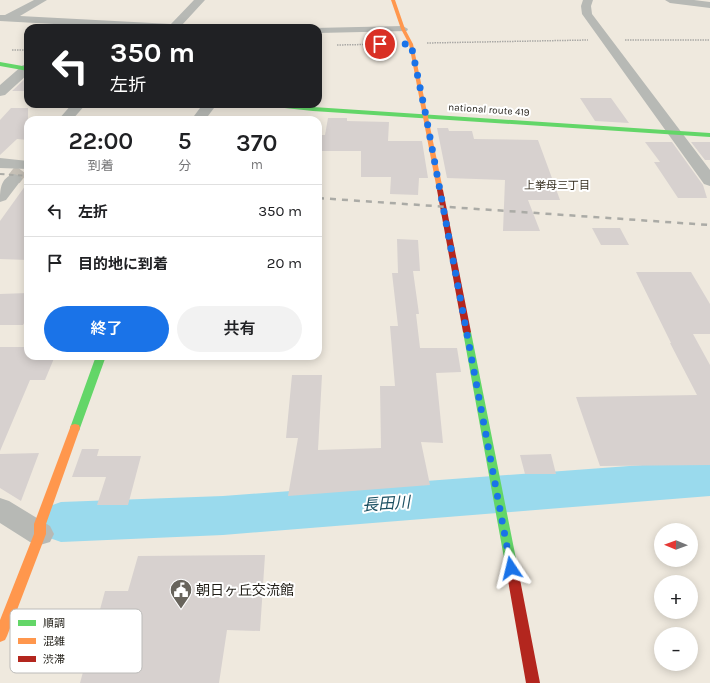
<!DOCTYPE html>
<html lang="ja">
<head>
<meta charset="utf-8">
<style>
	body { margin:0; font-family:Karla,"Noto Sans JP",sans-serif; background:#f2f2f2; color:#202124; height:100vh; display:flex; flex-direction:column; font-size:15px; white-space:nowrap }
	* { box-sizing:border-box; margin:0 }
	p { font-size:13px; color:#757577 }
	.icon { flex:none; width:22px; height:22px; fill:none; stroke:currentColor; stroke-width:2; stroke-linecap:round; stroke-linejoin:round }
	.map { position:relative; flex:1; overflow:hidden }
	.panel { position:absolute; left:24px; top:116px; width:298px; height:244px; display:flex; flex-direction:column; background:#fff; border-radius:12px; box-shadow:0 2px 10px #0003 }
	.panel>* { flex:none }
	.banner { position:absolute; left:24px; top:24px; width:298px; height:84px; border-radius:12px; box-shadow:0 2px 10px #0003; background:#202124; color:#fff; overflow:hidden }
	.needle { width:26px; rotate:271deg }
	.buttons { position:absolute; left:654px; top:523px; display:grid; gap:8px }
	.buttons a { display:grid; place-items:center; width:44px; height:44px; border-radius:50%; background:#fff; box-shadow:0 2px 10px #0003; font-size:20px }
	.pin { position:absolute; display:grid; place-items:center; width:34px; height:34px; color:#fff; margin:-17px; border:2px solid #fff; border-radius:50%; box-shadow:0 1px 4px #0007 }
	.me { position:absolute; width:44px; margin:-22px; rotate:350deg; stroke-linejoin:round; filter:drop-shadow(0 0 3px #0008) }
	.turn { display:flex; align-items:center; gap:14px; height:84px; padding:0 20px; font-size:18px }
	.turn .icon { width:52px; height:52px; stroke-width:2.5 }
	.turn b { display:block; font-size:28px; line-height:34px }
	.eta { display:flex; justify-content:space-evenly; align-items:center; height:68px; text-align:center }
	.eta b { font-size:24px; font-weight:600; line-height:28px }
	.action { display:flex; gap:8px; margin-top:auto; padding:8px 20px }
	.action a { flex:1; height:46px; border-radius:24px; background:#1a73e8; color:#fff; font-size:16px; font-weight:600; line-height:46px; text-align:center }
	.action a+a { background:#f2f2f2; color:#202124 }
	ul { padding:0; list-style:none }
	li { display:flex; align-items:center; gap:12px; height:52px; padding:0 20px; border-top:1px solid #e0e0e0 }
	li div { flex:1 }
	li b { display:block; font-size:15px }
	li em { font-style:normal }
	.map>svg:first-child { display:block }
	.lines { fill:none; stroke-linecap:round; stroke-linejoin:round }
	.river { fill:#9adaed; fill-rule:evenodd }
	.building { fill:#d7d1cf }
	.street-tunnel { stroke:#c6c0b6; stroke-width:14; stroke-dasharray:14 7; stroke-linecap:butt }
	.path { stroke:#aaa9a6; stroke-width:1.5; stroke-dasharray:1.5 1; stroke-linecap:butt }
	.street { fill:#b7b9b5; fill-rule:evenodd }
	.fast { fill:#63d668; fill-rule:evenodd }
	.slow { fill:#ff974d; fill-rule:evenodd }
	.jam { fill:#b3261e; fill-rule:evenodd }
	.rail-far1 { stroke:#ababa6; stroke-width:2; stroke-dasharray:4.5 4.5; stroke-linecap:butt }
	.rail { stroke:#ababa6; stroke-width:2.5; stroke-dasharray:6 6; stroke-linecap:butt }
	.route { stroke:#1a73e8; stroke-width:7; stroke-dasharray:0 12.6 }
	.labels { text-anchor:middle; stroke-width:4; stroke-linejoin:round; paint-order:stroke }
	.far-street-label { font-size:10px; fill:#201d16; stroke:#fff }
	.far-neighbourhood-label { font-size:11px; fill:#362e1f; stroke:#fff }
	.near-poi-label { font-size:14px; fill:#201d16; stroke:#fff; text-anchor:start }
	.near-water-label { font-size:16px; font-style:italic; fill:#1d5163; stroke:#fff }
	.key { fill:#fff; stroke:#bcbbb9; stroke-width:1 }
	.key-label { font-size:11px; fill:#201d16 }
</style>
</head>
<body>
<div class="map">
<svg width="710" height="683" viewBox="0 0 710 683">
	<rect width="100%" height="100%" fill="#efe9de"/>
	<g class="lines">
		<!-- river -->
		<path class="river" d="M710,460V496L223,535L61,542L44,536L37,522L44,508L61,502L223,496Z"/>
	</g>
	<!-- building -->
	<path class="building" d="M28,76V91H12Z
		M580,98H611L629,123L595,121Z
		M11,108H28V140L17,139L0,155V120Z
		M328,118H347V121L389,122L388,141H422L428,178H419L418,195L390,194L391,177H361V151H318V135H325Z
		M437,128H448L449,131H472L474,139L538,140L560,200H528L540,231H503L505,180L447,178Z
		M645,142H672L703,185L707,198H678L654,162H660Z
		M691,142H710V160H705Z
		M28,182V260L0,259V221Z
		M592,228H620L629,245H601Z
		M397,239L418,240L420,271H413L419,314H416L420,348H457L461,372L436,373L443,443L421,442L430,485L288,496L298,438H286L292,375H322L318,450L381,448L380,386H395L390,326H398L392,273H398Z
		M636,272H691L710,304V334H693L710,365V465L600,466L576,397L697,395L670,343H671Z
		M28,293V316L23,325H0V294Z
		M0,347H28V356H55L45,380H30L0,451Z
		M82,449H99L97,456H141L128,505H97L106,477H72Z
		M39,453L21,501L0,488V454Z
		M551,454L556,474H525L520,455Z
		M265,555L260,631L227,630L219,683H80L105,591H128L138,556Z"/>
	<g class="lines">
		<!-- street-tunnel -->
		<path class="street-tunnel" d="M14,179L21,170"/>
		<!-- path -->
		<path class="path" d="M625,40H710
			M427,43L588,40
			M337,45L394,44
			M12,50H28"/>
		<!-- street -->
		<path class="street" d="M34,0H47L20,16L171,24L194,0H205L182,25L190,26L191,28H126L0,21V15H5Z
			M583,0H593L591,6L592,14L710,170V186L704,184L582,14L581,6Z
			M665,0H694L710,2V8L670,3Z
			M403,26L408,29L407,31L318,33V28H314Z
			M23,65H28V74L5,95L0,96V85Z
			M72,104H86L72,120H58Z
			M203,104H217L205,120H191Z
			M0,158L28,161V169L0,168Z
			M14,174L20,176L22,179L6,200L0,202C0,190 0,178 14,174Z
			M0,498L9,501L50,526L54,534L50,542L40,545L30,542L0,523Z"/>
		<!-- fast -->
		<path class="fast" d="M0,62L28,67V71L0,66Z
			M263,104H282L313,107L710,133V137L313,111L266,106Z
			M467,329L471,332L518,569L516,573L512,574L508,573L506,569L463,332Z
			M96,356H106L80,428L79,431H71L70,428Z"/>
		<!-- slow -->
		<path class="slow" d="M391,0H395L405,29L413,44L443,190L442,191L440,192L437,190L409,44L401,29Z
			M75,424L79,425L80,428L46,524V534L7,636L5,640L0,642V620L34,534V524L70,428L71,425Z"/>
		<!-- jam -->
		<path class="jam" d="M440,188L443,190L471,332L467,335L463,332L437,190Z
			M512,564L516,565L518,569L540,683H526L506,569L508,565Z"/>
		<!-- rail-far1 -->
		<path class="rail-far1" d="M0,174L28,176"/>
		<!-- rail -->
		<path class="rail" d="M318,198L710,225"/>
	</g>
	<g class="lines">
		<!-- route -->
		<path class="route" d="M380,44H411L426,116L511,568"/>
	</g>
	<!-- icons -->
	<defs>
		<g id="civic-pin" transform="scale(1.15)"><path d="M0 17L-7.5 6A9.5 9.5 0 1 1 7.5 6Z" fill="#68645c" stroke="#fff"/><path d="M-.6-6.5H3V-4.5H.6V-3L4-1V1h2V6H-6V1h2V-1L-.6-3ZM-1.2 2.5V6h2.4V2.5Z" fill="#fff"/></g>
	</defs>
	<g fill-rule="evenodd">
		<use href="#civic-pin" x="181" y="590"/>
	</g>
	<g class="labels">
		<!-- far-street labels -->
		<g class="far-street-label">
			<text transform="translate(489 109) rotate(4)" y="4">national route 419</text>
		</g>
		<!-- far-neighbourhood labels -->
		<g class="far-neighbourhood-label">
			<text x="557" y="189">上挙母三丁目</text>
		</g>
		<!-- near-poi labels -->
		<g class="near-poi-label">
			<text x="196" y="595">朝日ヶ丘交流館</text>
		</g>
		<!-- near-water labels -->
		<g class="near-water-label">
			<text transform="translate(386 503) rotate(-4)" y="6">長田川</text>
		</g>
	</g>
	<!-- legend -->
	<rect x="10" y="609" width="132" height="64" rx="6" class="key"/>
	<rect x="18" y="620" width="18" height="6" fill="#63d668"/>
	<rect x="18" y="638" width="18" height="6" fill="#ff974d"/>
	<rect x="18" y="656" width="18" height="6" fill="#b3261e"/>
	<g class="key-label">
		<text x="43" y="627">順調</text>
		<text x="43" y="645">混雑</text>
		<text x="43" y="663">渋滞</text>
	</g>
</svg>
<div class="buttons">
<a><svg class="needle" viewBox="-14 -14 28 28"><path d="M0-13l5 13h-10z" fill="#e53935"/><path d="M0 13l5-13h-10z" fill="#757577"/></svg></a>
<a>+</a>
<a>−</a>
</div>
<div class="pin" style="left:380px;top:44px;background:#d93025"><svg class="icon" aria-label="arrive" viewBox="0 0 24 24"><path d="M6 21V4h12l-3 4 3 4H6"/></svg></div>
<svg class="me" style="left:511px;top:568px" viewBox="-20 -20 40 40"><path d="M0-17L14 15 0 8-14 15z" fill="#1a73e8" stroke="#fff" stroke-width="4"/></svg>
<div class="banner">
<div class="turn"><svg class="icon" aria-label="left" viewBox="0 0 24 24"><path d="M17 20v-9H6M10 6l-5 5 5 5"/></svg><div><b>350 m</b>左折</div></div>
</div>
<section class="panel">
<div class="eta">
<div><b>22:00</b><p>到着</p></div>
<div><b>5</b><p>分</p></div>
<div><b>370</b><p>m</p></div>
</div>
<ul>
<li><svg class="icon" aria-label="left" viewBox="0 0 24 24"><path d="M17 20v-9H6M10 6l-5 5 5 5"/></svg><div><b>左折</b></div><em>350 m</em></li>
<li><svg class="icon" aria-label="arrive" viewBox="0 0 24 24"><path d="M6 21V4h12l-3 4 3 4H6"/></svg><div><b>目的地に到着</b></div><em>20 m</em></li>
</ul>
<div class="action"><a>終了</a><a>共有</a></div>
</section>
</div>
</body>
</html>
